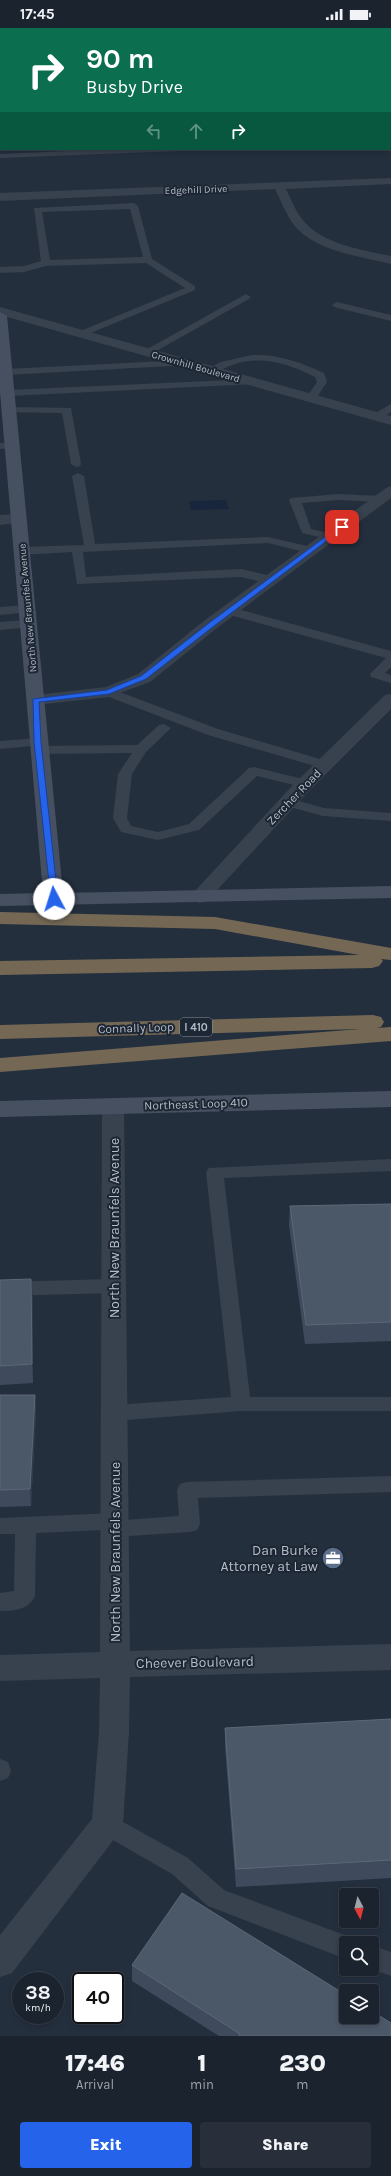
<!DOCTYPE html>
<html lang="en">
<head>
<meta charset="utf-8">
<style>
	body { margin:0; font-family:Karla,sans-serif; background:#282f3a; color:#f1f3f6; height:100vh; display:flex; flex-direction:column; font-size:15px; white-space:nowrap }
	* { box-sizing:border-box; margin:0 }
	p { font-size:13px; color:#a0a4aa }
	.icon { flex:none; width:22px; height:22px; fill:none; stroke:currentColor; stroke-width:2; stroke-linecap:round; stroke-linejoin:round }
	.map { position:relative; height:2008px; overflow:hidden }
	.side { display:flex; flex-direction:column; background:#1b232e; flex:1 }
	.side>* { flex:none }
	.top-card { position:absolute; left:0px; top:0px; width:391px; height:122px; box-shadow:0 2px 6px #0003,0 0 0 1px #39404a; background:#0b6e4f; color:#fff; overflow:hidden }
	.needle { width:26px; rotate:173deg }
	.tools { position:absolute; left:339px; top:1860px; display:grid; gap:8px }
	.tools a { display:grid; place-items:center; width:40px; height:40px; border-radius:4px; background:#1b232e; box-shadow:0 2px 6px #0003,0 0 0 1px #39404a; font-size:20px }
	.speed { position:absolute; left:12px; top:1944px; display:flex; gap:8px; font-size:20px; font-weight:700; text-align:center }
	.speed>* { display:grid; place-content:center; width:52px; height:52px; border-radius:50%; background:#1b232e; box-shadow:0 2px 6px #0003,0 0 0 1px #39404a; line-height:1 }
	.speed small { font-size:10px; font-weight:400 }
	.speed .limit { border:2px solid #111; border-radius:6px; background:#fff; color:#111 }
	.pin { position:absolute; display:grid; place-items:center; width:34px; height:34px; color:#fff; margin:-17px; border-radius:8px; box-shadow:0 2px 6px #0006 }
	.me { position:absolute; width:44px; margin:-22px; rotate:355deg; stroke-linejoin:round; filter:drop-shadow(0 0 3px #0008) }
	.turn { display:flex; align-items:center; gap:14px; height:84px; padding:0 20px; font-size:18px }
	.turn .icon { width:52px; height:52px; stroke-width:2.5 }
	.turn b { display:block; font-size:28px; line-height:34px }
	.lanes { display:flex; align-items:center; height:38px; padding:0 20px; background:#0003; justify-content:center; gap:20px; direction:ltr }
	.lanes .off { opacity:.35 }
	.eta { display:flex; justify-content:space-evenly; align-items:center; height:68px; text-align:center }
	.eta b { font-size:24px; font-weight:800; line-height:28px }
	.cta { display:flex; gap:8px; margin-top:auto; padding:8px 20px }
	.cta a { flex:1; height:46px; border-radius:4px; background:#2563eb; color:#fff; font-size:16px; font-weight:800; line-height:46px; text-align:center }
	.cta a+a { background:#282f3a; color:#f1f3f6 }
	.status { display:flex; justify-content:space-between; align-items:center; height:28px; padding:0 20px; background:#1b232e; direction:ltr }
	.status svg { height:11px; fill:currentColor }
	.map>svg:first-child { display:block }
	.water { fill:#17263c }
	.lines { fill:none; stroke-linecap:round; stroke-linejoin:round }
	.lane { fill:#38414e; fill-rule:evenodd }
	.street { fill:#38414e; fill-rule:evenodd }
	.secondary { fill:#465061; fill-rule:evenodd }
	.highway { fill:#746855; fill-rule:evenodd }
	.wall { fill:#3f4b5c }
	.shaded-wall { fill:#2f3b4b }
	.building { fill:#4b5868; stroke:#5c6777 }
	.route { fill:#2563eb; stroke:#184099 }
	.labels { text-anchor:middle; stroke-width:4; stroke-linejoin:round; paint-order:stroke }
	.far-street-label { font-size:10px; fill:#b4bcc9; stroke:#1d2633 }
	.shield { fill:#1d2633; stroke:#878f9c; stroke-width:1 }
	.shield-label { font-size:11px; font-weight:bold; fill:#b4bcc9 }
	.street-label { font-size:12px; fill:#b4bcc9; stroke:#1d2633 }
	.near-street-label { font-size:14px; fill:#b4bcc9; stroke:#1d2633 }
	.near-poi-label { font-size:14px; fill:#b4bcc9; stroke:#1d2633; text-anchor:end }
</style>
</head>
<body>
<div class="status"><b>17:45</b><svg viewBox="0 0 49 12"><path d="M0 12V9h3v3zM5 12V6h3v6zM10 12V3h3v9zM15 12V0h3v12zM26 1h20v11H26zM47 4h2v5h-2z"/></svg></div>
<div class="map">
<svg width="391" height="2008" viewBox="0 0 391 2008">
	<rect width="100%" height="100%" fill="#242f3e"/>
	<!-- water -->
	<path class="water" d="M226,472L229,481L191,482L189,473Z"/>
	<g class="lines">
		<!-- lane -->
		<path class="lane" d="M390,29H391V33H390Z
			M0,41H1V45H0Z
			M390,111H391V115H390Z
			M116,121H183L179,123L0,130V126Z
			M134,175L138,178L152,231L195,258V262L81,309L76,306L78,304L185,260L146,235L46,238L24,244L0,245V239L24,238L41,233L34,180ZM130,181L143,229L50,232L42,184Z
			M246,266L251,269L249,271L151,326L147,327L142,324Z
			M337,274L391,287V293L334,279L332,277Z
			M252,327C278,326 300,334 324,345L327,354L315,372L311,373L306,370L317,354L315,349C291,337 266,328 238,335C228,338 219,343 209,345L204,342L221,334Z
			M185,332L189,333V337L6,347L1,344L6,341Z
			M254,351L259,354L258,356L8,368L3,365L8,362Z
			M391,376V384L380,391H372L371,389L372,387Z
			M9,379L71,380L81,436L80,438L76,439L71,436L62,385L5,384L4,382Z
			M12,414L16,415L17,417L16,419L0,421V415Z
			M78,445L84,448L95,516L268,509L316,520L318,522L312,526L268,515L83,524L86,549L241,541L275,549L277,552L271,556L241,549L77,556L72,524L21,527L15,523L21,519L84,517L72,448Z
			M339,466L380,468L386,471L380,474L339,472L302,475L311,501L333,506L335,508L329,511L302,505L289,472L291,470Z
			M27,577L33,581L31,584L0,587V579Z
			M230,579L391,623V639L385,645L391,647V655L371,649L370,646L386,630L226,586L224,583L226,580Z
			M28,592L32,593L34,596L32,599L0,602V594Z
			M109,660L218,701L330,734L332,737L325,741L208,707L104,667L103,664Z
			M164,696L171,700L146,724L132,746L127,790L131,798L158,804L189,796L249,740L254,739L311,753L313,756L306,760L257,748L199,802L158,812L121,804L113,790L118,746L132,725L40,726L33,722L40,718L137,717L159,697Z
			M38,710L45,714L43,717L0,721V713Z
			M288,770L324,780L391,785V793L323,788L283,777L281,774Z
			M391,1131V1143L224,1150L250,1369H391V1383H241L114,1393L107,1390L104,1385L107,1380L114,1377L231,1369L206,1144L209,1140Z
			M114,1251L120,1253L123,1258L120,1263L114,1265L0,1268V1254Z
			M391,1448V1464L198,1470L200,1496L197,1502L190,1504L114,1509L107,1507L104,1502L36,1505L35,1568C28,1582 14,1583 0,1583V1565L14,1563L15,1506H0V1490L115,1485L122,1487L125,1492L179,1488L177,1462L180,1456L187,1454Z
			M0,1731L8,1734L11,1743L8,1750L0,1753Z
			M107,1785L188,1830L224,1862L355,1911L356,1915H346V1931L208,1878L172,1846L99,1804L95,1796L99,1788Z
			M372,1917L391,1924V1948L372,1941Z"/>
		<!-- street -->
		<path class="street" d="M169,0H208L168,1Z
			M0,4H1V10H0Z
			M390,68H391V74H390Z
			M0,82H1V88H0Z
			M391,150V156L286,161C291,171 295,182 302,191C321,216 362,222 391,228V236C360,228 316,224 294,197C286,186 281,173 275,161L0,173V165Z
			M0,279L391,388V397L0,287Z
			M391,458V470L217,600L150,654L109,669L36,677L30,676L27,672L30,668L36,667L106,659L138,646L205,592L386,460Z
			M18,486L24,488L26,491L24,494L0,497V487Z
			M391,666V681L307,765L207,873L200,875L193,873L190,869L193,865L293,757L385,667Z
			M113,1070L121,1073L124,1078L130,1623L391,1616V1642L130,1649L129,1704L123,1796L118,1806L12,1945L0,1949V1907L92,1791L99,1704L100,1650L0,1653V1627L100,1624L102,1078L105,1073Z"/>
		<!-- secondary -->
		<path class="secondary" d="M0,284L7,288L63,865L391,858V870L0,878V866L43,865L0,364Z
			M391,1063V1079L0,1089V1073Z"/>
		<!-- highway -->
		<path class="highway" d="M0,884L215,889L391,920V932L381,931L383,933L379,938L372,940L0,947V933L359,927L215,901L0,896Z
			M373,987L381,989L384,994L381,999L377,1000L391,999V1013L0,1044V1030L360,1001L0,1011V997Z"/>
	</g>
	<!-- wall -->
	<path class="wall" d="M391,1176V1313L305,1316L289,1197L290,1178Z
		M0,1252L33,1269V1355L0,1357Z
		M0,1367H35L36,1384L31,1478L0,1479Z
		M391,1691V1850L236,1859L225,1718V1700Z
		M132,1937L391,2008H219L132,1953Z"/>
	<!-- shaded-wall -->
	<path class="shaded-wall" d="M31,1251L33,1269V1355L32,1336Z
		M35,1367L36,1384L31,1478L30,1461Z"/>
	<!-- building -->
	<path class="building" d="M391,1176V1294L306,1297L290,1178Z
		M31,1251L32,1336L0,1338V1252Z
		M0,1367H35L30,1461L0,1462Z
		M391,1691V1832L236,1841L225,1700Z
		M182,1865L346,1967V1989H372V1983L391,1995V2008H239L240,2006L132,1937Z"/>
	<!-- route -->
	<path class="route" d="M340,498L345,499L214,598L146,651L109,666L39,674L41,714L58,871L51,873L34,714L33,671L107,662L141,648L209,595Z"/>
	<!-- icons -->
	<defs>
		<g id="office-disc" transform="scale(1.15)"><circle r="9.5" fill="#5c6f8a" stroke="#1d2633"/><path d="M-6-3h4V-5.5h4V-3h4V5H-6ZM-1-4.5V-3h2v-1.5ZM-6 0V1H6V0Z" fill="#fff"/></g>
	</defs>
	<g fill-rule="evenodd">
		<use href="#office-disc" x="333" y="1530"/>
	</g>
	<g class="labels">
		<!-- far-street labels -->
		<g class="far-street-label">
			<text transform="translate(196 161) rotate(-2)" y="4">Edgehill Drive</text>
			<text transform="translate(196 338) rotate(16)" y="4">Crownhill Boulevard</text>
			<text transform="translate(27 580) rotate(-95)" y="4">North New Braunfels Avenue</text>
		</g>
		<!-- shield labels -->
		<rect class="shield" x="180" y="990" width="32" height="18" rx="3"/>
		<g class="shield-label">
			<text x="196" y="1003">I 410</text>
		</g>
		<!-- street labels -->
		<g class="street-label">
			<text transform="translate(294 769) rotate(-46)" y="4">Zercher Road</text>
			<text transform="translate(136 1000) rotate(-2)" y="4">Connally Loop</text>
			<text transform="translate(196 1076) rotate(-2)" y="4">Northeast Loop 410</text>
		</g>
		<!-- near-street labels -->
		<g class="near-street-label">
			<text transform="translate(114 1200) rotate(-90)" y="5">North New Braunfels Avenue</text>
			<text transform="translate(115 1524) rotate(-90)" y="5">North New Braunfels Avenue</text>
			<text transform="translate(195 1634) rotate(-1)" y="5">Cheever Boulevard</text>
		</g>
		<!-- near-poi labels -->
		<g class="near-poi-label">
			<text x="318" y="1527">Dan Burke<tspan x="318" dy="16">Attorney at Law</tspan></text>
		</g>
	</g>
</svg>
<div class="tools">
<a><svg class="needle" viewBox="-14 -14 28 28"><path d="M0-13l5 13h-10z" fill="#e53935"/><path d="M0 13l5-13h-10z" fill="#a0a4aa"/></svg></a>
<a><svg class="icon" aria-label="search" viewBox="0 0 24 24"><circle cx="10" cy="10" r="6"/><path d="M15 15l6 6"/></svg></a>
<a><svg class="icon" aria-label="layers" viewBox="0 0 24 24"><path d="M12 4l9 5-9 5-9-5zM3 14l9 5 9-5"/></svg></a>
</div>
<div class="speed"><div>38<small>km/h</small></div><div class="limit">40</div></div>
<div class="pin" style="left:342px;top:499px;background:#d93025"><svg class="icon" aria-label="arrive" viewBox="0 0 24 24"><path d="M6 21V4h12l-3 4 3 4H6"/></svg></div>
<svg class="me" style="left:54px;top:871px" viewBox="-20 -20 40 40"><circle r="19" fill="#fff"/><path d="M0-13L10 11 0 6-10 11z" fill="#2563eb"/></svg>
<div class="top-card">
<div class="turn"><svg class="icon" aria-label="right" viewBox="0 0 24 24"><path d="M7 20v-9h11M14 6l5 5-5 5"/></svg><div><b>90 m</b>Busby Drive</div></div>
<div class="lanes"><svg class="icon off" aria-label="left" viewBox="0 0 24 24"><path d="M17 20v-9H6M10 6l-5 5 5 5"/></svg><svg class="icon off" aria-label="ahead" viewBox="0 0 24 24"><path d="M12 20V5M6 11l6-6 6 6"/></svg><svg class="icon" aria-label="right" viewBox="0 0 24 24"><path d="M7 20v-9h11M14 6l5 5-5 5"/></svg></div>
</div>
</div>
<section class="side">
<div class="eta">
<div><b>17:46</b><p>Arrival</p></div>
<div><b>1</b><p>min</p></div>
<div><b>230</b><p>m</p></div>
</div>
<div class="cta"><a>Exit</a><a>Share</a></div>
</section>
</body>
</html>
